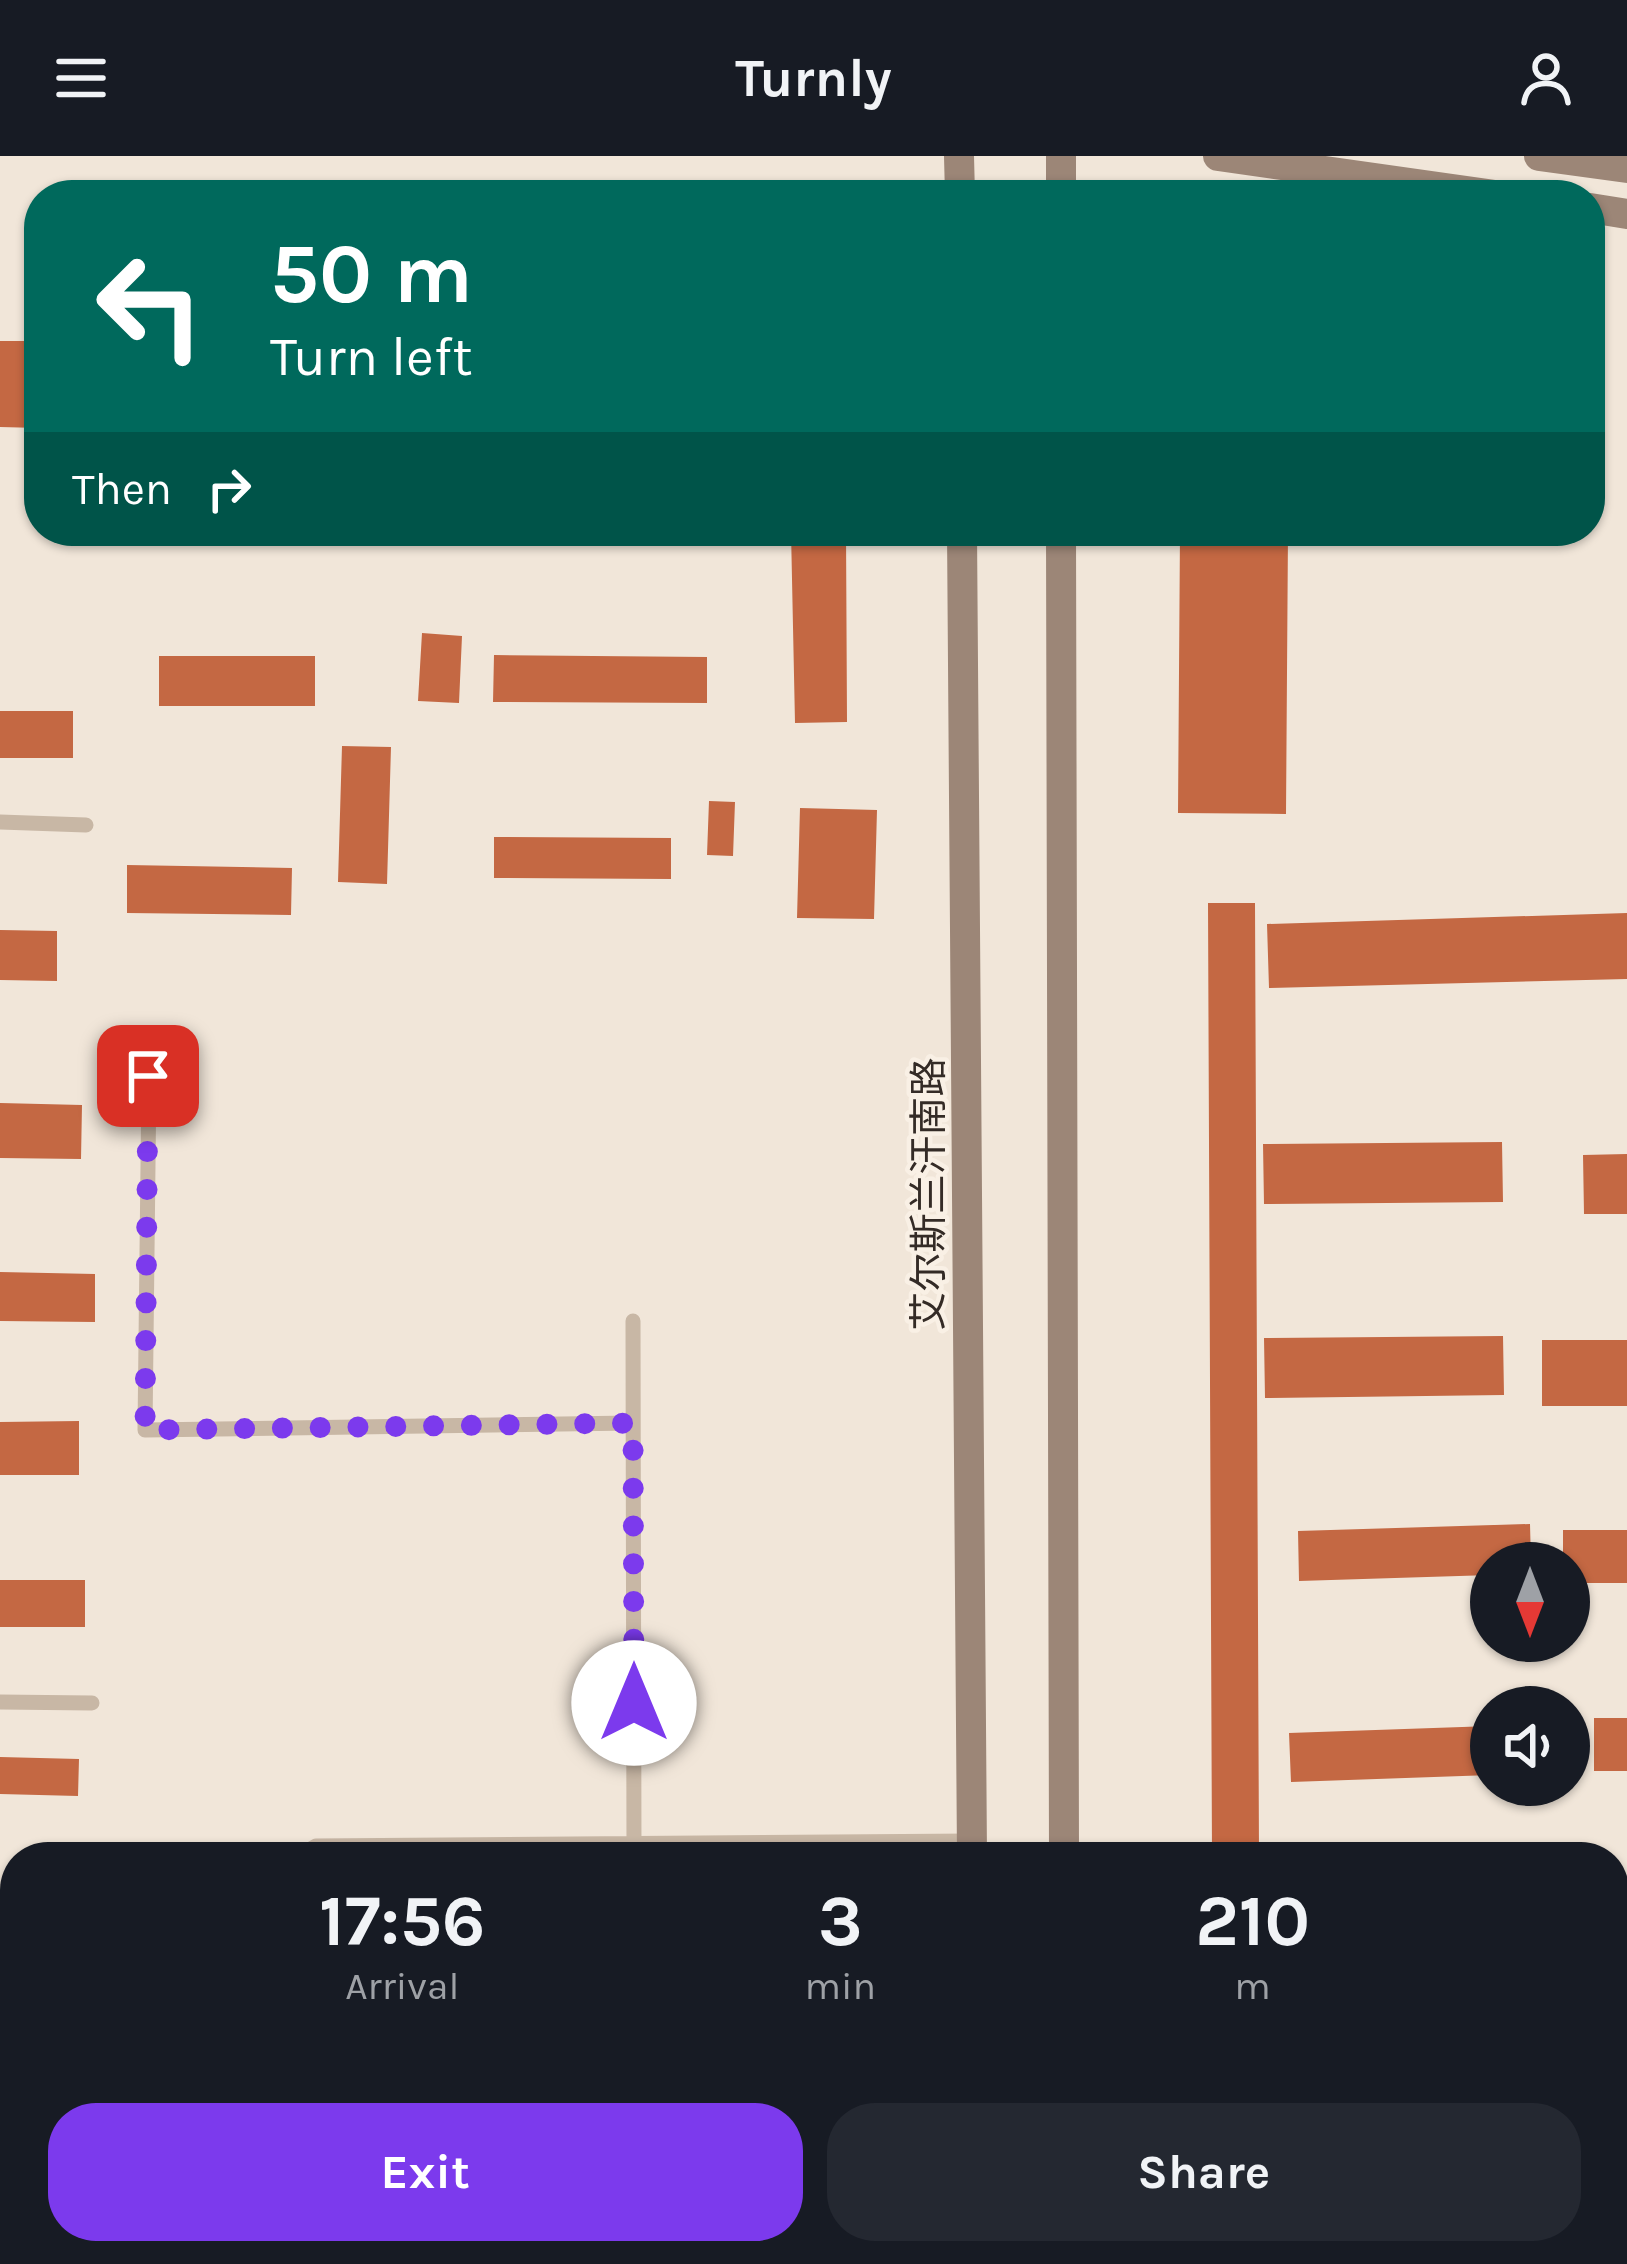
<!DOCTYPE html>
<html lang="en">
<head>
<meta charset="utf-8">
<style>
	body { margin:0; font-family:Karla,"Noto Sans SC",sans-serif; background:#242831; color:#f1f3f6; height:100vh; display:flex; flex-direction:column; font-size:45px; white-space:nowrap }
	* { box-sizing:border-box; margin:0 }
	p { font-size:39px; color:#9ea1a6 }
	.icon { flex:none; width:66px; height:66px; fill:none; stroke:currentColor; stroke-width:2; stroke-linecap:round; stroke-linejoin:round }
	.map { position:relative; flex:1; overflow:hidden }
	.details { position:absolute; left:0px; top:1686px; width:1629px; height:423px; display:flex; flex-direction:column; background:#171b24; border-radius:48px 48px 0 0; box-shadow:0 3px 9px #0004 }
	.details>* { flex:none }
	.guide { position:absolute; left:24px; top:24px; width:1581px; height:366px; border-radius:48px; box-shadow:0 3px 9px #0004; background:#00695c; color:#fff; overflow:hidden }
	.needle { width:78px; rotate:180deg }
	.tools { position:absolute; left:1470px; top:1386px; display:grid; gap:24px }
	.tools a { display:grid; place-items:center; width:120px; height:120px; border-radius:50%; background:#171b24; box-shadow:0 3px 9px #0004; font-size:60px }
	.pin { position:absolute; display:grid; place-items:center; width:102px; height:102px; color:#fff; margin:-51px; border-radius:24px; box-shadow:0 6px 18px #0006 }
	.me { position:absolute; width:132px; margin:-66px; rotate:0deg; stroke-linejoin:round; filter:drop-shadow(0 0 9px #0008) }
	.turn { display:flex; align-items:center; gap:42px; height:252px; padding:0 48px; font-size:54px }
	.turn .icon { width:156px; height:156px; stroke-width:2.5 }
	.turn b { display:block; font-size:84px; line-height:102px }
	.then { display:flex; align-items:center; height:114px; padding:0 48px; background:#0003; gap:24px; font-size:45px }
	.eta { display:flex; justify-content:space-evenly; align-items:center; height:204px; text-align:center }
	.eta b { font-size:72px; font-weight:700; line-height:84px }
	.button { display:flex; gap:24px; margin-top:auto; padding:24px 48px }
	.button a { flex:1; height:138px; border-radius:48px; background:#7c3aed; color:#fff; font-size:48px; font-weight:700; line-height:138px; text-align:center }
	.button a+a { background:#242831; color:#f1f3f6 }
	header { display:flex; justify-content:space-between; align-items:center; height:156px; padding:0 48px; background:#171b24; font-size:54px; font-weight:700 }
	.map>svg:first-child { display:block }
	.building { fill:#c46843 }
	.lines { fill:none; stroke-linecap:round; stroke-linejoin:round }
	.lane { stroke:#c8b7a5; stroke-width:15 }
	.secondary { stroke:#9c8677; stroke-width:30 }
	.route { stroke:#7c3aed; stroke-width:21; stroke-dasharray:0 37.8 }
	.labels { text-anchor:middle; stroke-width:9; stroke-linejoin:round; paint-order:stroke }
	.street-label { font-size:39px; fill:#342b26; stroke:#f9f0e5 }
</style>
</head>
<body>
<header><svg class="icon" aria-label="menu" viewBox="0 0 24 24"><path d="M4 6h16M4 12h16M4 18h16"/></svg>Turnly<svg class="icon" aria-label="person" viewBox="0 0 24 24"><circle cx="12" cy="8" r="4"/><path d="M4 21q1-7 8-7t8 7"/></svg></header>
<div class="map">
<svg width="1627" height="2108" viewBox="0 0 1627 2108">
	<rect width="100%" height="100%" fill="#f1e6d9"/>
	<!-- building -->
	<path class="building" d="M0,185H39V272L0,271Z
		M791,375H846L847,566L795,567Z
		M1180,375H1288L1286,658L1178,657Z
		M422,477L462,480L459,547L418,545Z
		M494,499L707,501V547L493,546Z
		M159,500H315V550H159Z
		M0,555H73V602H0Z
		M342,590L391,591L387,728L338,726Z
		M709,645L735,646L733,700L707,699Z
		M800,652L877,654L874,763L797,762Z
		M494,681L671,682V723L494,722Z
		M127,709L292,712L291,759L127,757Z
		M1208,747H1255L1259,1701H1212Z
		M1627,757V823L1269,832L1267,768Z
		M0,774L57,775V825L0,824Z
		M0,947L82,949L81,1003L0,1002Z
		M1502,986L1503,1046L1264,1048L1263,988Z
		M1627,998V1058H1584L1583,999Z
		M0,1116L95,1118V1166L0,1165Z
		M1503,1180L1504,1239L1265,1242L1264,1182Z
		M1542,1184H1627V1250H1542Z
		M79,1265V1319H0V1266Z
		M1530,1368L1531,1407H1491V1419L1299,1425L1298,1375Z
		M1563,1374H1627V1427H1569V1407H1563Z
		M0,1424H85V1471H0Z
		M1594,1562H1627V1615H1594Z
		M1491,1570V1619L1291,1626L1289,1577Z
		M0,1601L79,1603L78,1640L0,1638Z
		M1614,1750H1627V1803H1614Z
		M0,1778H15V1817L0,1816Z
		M1614,1936H1627V1995L1614,1994Z
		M1209,2094H1257L1256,2108H1209Z"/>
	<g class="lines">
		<!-- lane -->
		<path class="lane" d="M0,666L86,669
			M149,920L145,1274L633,1267
			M633,1165L634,1701
			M0,1546L92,1547
			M297,1701L316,1690L972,1685
			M331,2094L332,2108
			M635,2094V2108"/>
		<!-- secondary -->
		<path class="secondary" d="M959,0L960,39
			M1061,0V39
			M1218,0L1495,39
			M1539,0L1627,12
			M1590,52L1627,58
			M962,375L972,1701
			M1061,375L1064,1701
			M975,2094V2108
			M1064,2094V2108"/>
	</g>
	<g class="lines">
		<!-- route -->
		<path class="route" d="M148,920L145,1274L633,1267L634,1547"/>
	</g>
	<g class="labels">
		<!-- street labels -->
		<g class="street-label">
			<text transform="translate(928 1038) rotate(-90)" y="14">艾尔斯兰汗南路</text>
		</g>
	</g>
</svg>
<div class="tools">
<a><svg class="needle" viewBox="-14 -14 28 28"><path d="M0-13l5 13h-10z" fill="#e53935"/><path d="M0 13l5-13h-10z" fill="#9ea1a6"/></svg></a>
<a><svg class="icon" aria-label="sound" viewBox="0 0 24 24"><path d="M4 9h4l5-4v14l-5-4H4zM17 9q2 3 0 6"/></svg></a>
</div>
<div class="pin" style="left:148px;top:920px;background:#d93025"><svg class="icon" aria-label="arrive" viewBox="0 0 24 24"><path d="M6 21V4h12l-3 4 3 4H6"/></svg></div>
<svg class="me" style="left:634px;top:1547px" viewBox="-20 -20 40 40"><circle r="19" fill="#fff"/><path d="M0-13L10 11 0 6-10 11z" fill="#7c3aed"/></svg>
<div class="guide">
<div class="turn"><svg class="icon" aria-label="left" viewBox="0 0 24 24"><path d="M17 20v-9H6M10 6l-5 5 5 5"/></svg><div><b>50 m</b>Turn left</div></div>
<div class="then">Then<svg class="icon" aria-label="right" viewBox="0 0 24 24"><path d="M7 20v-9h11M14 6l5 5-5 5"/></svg></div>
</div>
<section class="details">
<div class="eta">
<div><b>17:56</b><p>Arrival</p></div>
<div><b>3</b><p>min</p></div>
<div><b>210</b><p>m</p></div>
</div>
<div class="button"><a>Exit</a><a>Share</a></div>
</section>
</div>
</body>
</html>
